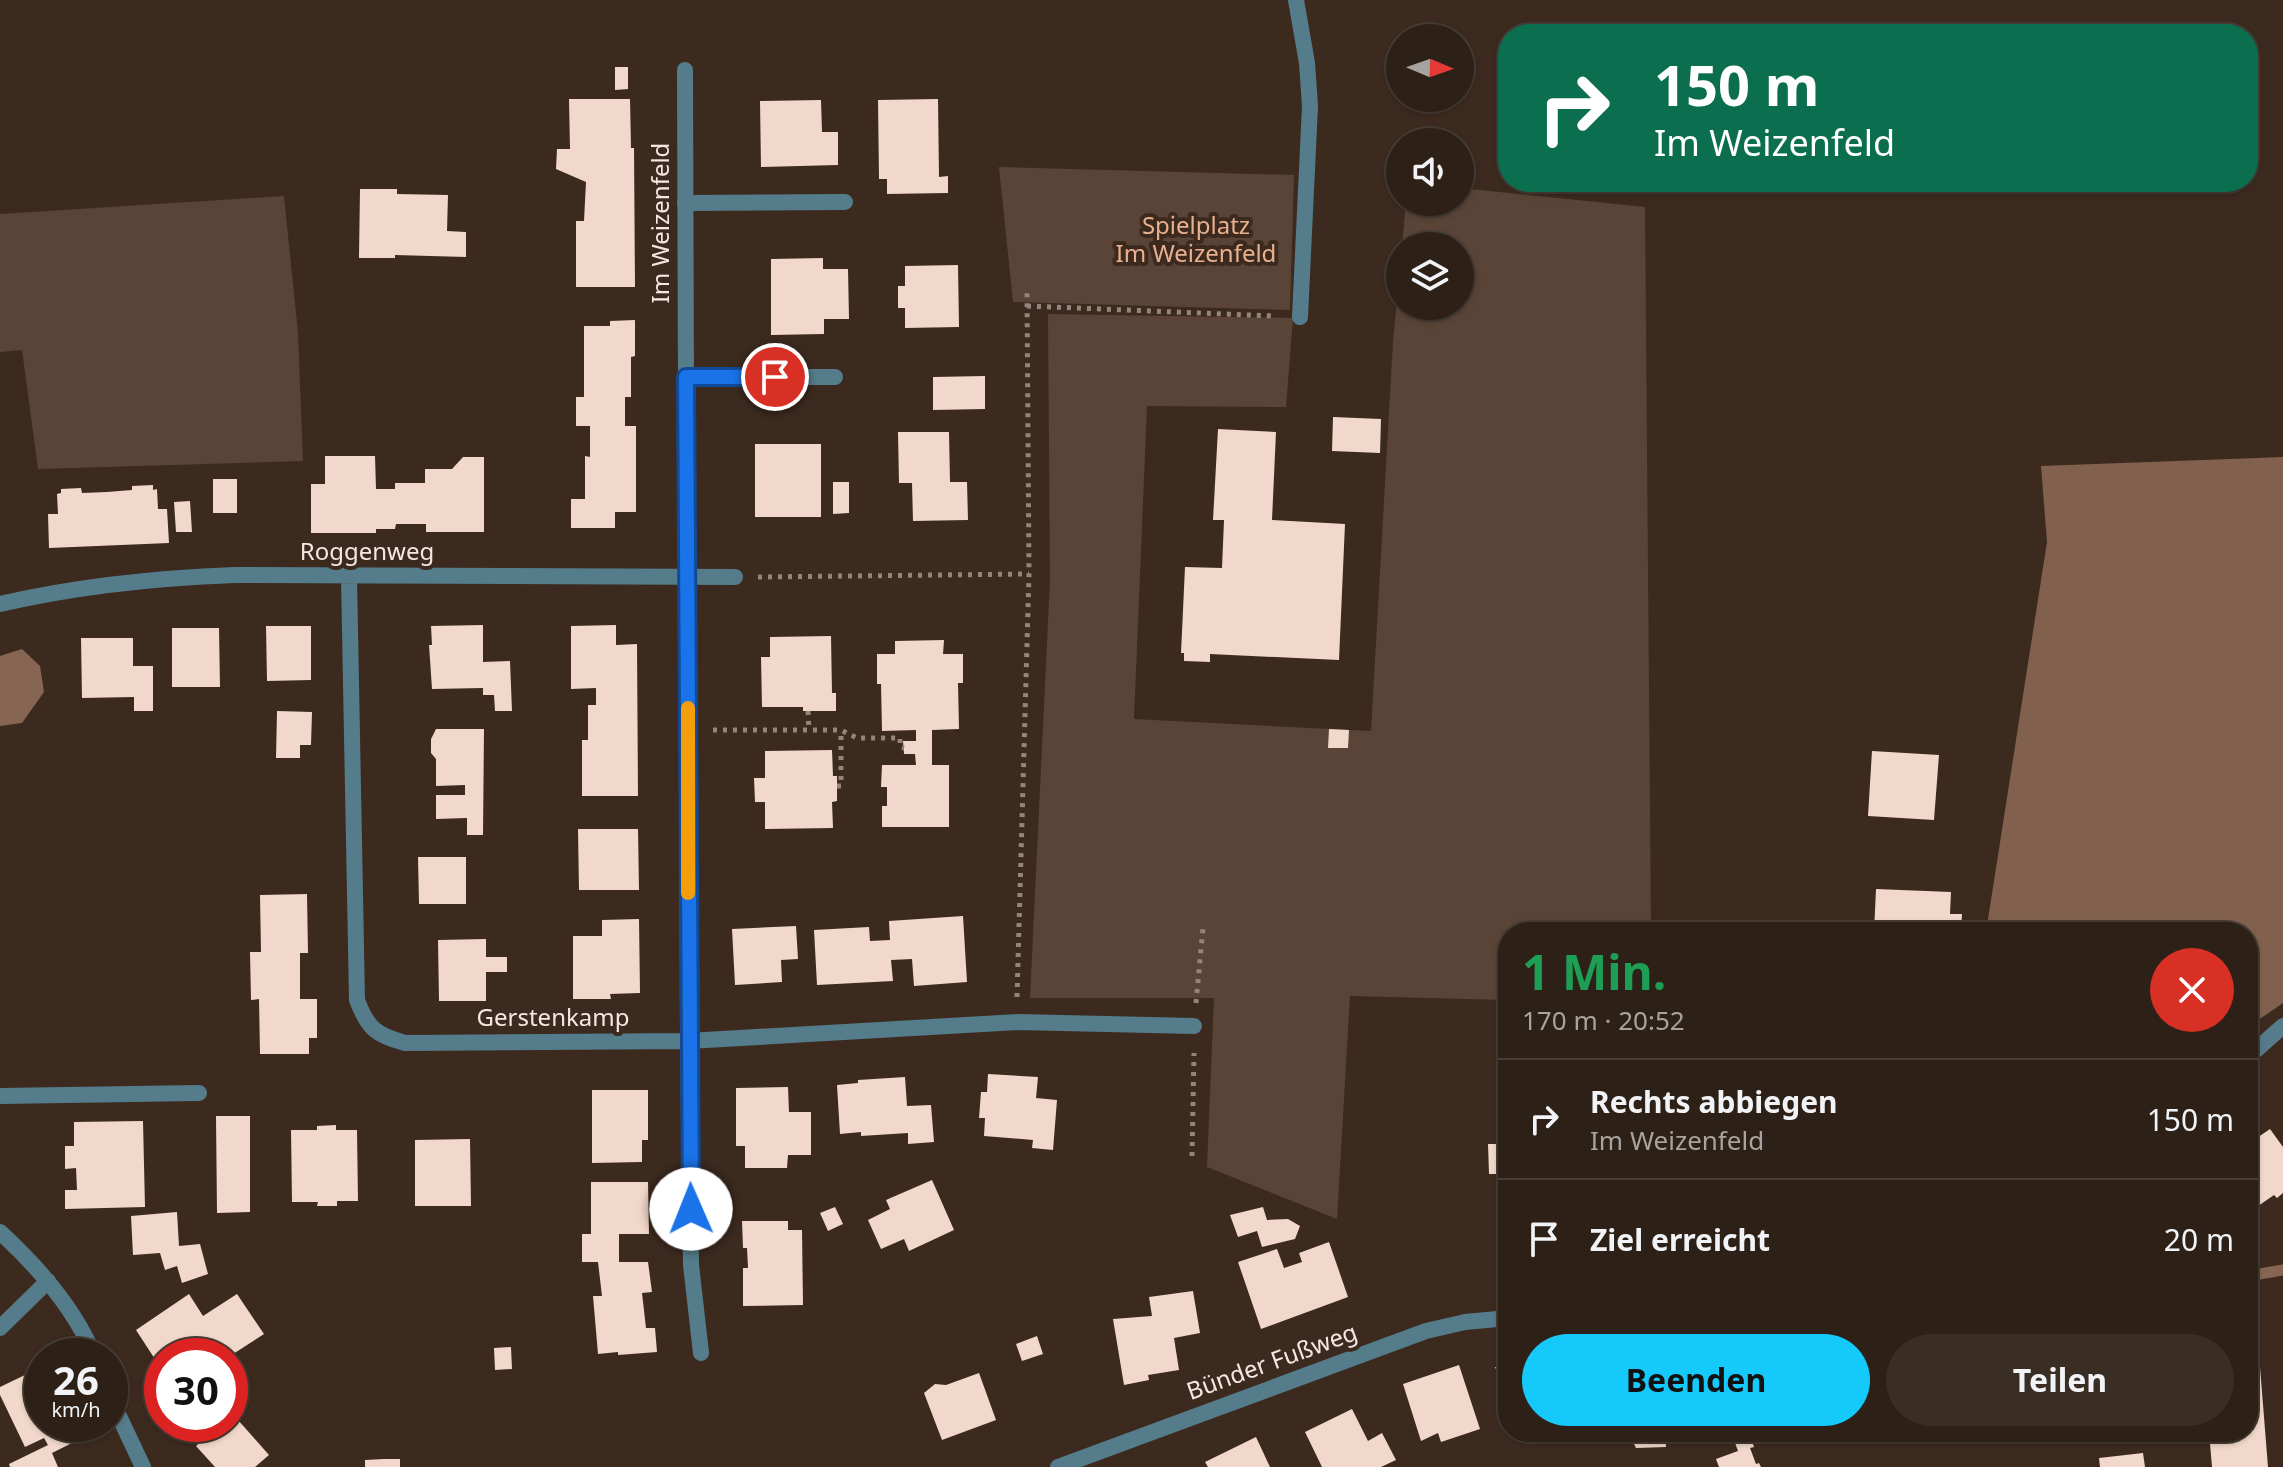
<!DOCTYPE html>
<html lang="de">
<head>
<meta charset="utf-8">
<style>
	body { margin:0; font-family:"Noto Sans",sans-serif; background:#392d24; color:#f1f3f6; height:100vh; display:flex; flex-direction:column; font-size:30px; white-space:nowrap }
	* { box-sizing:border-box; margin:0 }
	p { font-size:26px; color:#a7a3a1 }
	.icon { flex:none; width:44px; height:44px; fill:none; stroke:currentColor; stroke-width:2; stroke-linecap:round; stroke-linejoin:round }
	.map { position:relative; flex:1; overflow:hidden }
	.details { position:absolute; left:1498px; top:922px; width:760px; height:520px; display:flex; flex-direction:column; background:#2d2017; border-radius:32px; box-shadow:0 2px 6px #0004,0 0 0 2px #483e36 }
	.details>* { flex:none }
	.banner { position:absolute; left:1498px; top:24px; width:760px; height:168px; border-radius:32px; box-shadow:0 2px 6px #0004,0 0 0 2px #483e36; background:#0b6e4f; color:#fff; overflow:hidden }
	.needle { width:52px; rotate:92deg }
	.tools { position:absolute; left:1386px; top:24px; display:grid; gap:16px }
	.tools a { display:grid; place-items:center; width:88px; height:88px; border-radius:50%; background:#2d2017; box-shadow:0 2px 6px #0004,0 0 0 2px #483e36; font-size:40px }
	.speed { position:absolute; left:24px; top:1338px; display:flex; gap:16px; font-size:40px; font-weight:700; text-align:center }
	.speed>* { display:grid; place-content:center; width:104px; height:104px; border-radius:50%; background:#2d2017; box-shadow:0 2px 6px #0004,0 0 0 2px #483e36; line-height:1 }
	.speed small { font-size:20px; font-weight:400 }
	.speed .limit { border:12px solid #d22; background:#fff; color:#111 }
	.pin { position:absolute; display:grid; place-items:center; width:68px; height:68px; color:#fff; margin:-34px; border:4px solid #fff; border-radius:50%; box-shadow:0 2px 8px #0007 }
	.me { position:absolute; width:88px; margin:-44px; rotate:359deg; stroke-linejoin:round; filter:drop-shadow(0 0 6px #0008) }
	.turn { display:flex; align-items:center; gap:28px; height:168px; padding:0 24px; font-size:36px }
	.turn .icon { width:104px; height:104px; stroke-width:2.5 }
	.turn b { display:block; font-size:56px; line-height:68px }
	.round { display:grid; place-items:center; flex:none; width:84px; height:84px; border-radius:42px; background:#392d24 }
	.headline { display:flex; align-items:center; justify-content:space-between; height:136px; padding:0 24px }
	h1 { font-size:48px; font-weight:700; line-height:60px; color:#1e9e55 }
	.button { display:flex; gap:16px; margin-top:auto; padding:16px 24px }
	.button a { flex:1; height:92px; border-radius:48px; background:#15cafb; color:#111; font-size:32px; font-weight:700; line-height:92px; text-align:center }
	.button a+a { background:#392d24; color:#f1f3f6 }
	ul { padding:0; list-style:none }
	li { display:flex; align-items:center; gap:24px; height:120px; padding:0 24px; border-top:2px solid #483e36 }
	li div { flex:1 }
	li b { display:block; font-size:30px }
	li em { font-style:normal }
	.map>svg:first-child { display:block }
	.green { fill:#5a4437 }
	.forest { fill:#81614e }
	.water { fill:#866653 }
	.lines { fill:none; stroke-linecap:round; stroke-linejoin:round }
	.stream { stroke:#866653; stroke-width:11 }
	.building { fill:#f1d8ca }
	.path { stroke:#94847b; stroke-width:5; stroke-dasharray:4 6; stroke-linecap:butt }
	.lane { stroke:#557c8b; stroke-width:16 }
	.street { stroke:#557c8b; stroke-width:16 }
	.route-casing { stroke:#114b97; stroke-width:20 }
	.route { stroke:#1a73e8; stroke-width:14 }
	.slow { stroke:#f59e0b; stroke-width:14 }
	.labels { text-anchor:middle; stroke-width:8; stroke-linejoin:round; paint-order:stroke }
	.street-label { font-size:24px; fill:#f4e7e0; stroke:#3c2a1f }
	.park-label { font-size:24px; fill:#e9b08f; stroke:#3c2a1f }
</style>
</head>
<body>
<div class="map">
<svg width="2283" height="1467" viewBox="0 0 2283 1467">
	<rect width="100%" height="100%" fill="#3c2a1f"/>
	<!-- green -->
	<path class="green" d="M999,167L1294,175L1290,310L1013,302Z
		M1460,188L1645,207L1651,932H1508V1000L1350,996L1337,1219L1207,1167L1214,998H1030L1050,580L1048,314L1293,318L1286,407L1147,406L1134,719L1371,731L1393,342L1400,267V306H1460V246H1402L1406,202H1460Z
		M284,196L298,333L303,461L38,469L22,350L0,352V214Z"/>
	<!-- forest -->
	<path class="forest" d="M2283,457V1003L2248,1027V932H1986L2047,542L2041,466Z"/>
	<!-- water -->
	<path class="water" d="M22,649L40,666L44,692L22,723L0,726V656Z"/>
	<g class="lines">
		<!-- stream -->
		<path class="stream" d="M2248,1276L2283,1270"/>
	</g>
	<!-- building -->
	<path class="building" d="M615,67H628V89L615,90Z
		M569,99H630L631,148H634L635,287H576V221H584L586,182L556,169L557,149H570Z
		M938,99L939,177L948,176V193L887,194V179H879L878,100Z
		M821,100L822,132H838V165L761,167L760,101Z
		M360,189H397V194L448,195L447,231L466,232V257L395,255V258H359Z
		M823,258V269H848L849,319H824V334L771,335V259Z
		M958,265L959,327L905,328V308H898V286H905V266Z
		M635,320V356L631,357V397H625V426H636V512H615V528H571V499H585V456L590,457V426H576V397H584V326H610V321Z
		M985,376V409L933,410V377Z
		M1333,417L1381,419L1380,453L1332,451Z
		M1218,429L1276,432L1272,520L1345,524L1339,660L1210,654V662L1184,661V653H1181L1185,567L1222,568L1224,520H1213Z
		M898,432H949L950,482H967L968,520L913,521L912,483H899Z
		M755,444H821V517H755Z
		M325,456H375L376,489H395V483H425V469H452L463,457H484V532H426V524H396L395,529H376V533H311V484H325Z
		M213,479H237V513H213Z
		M833,482H849V513L833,514Z
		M153,485V490L157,489L158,509H167L169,543L49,548L48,514H58L57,494L61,493V489L81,488L82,493L107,492L132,490V486Z
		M190,501L192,532H176L174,502Z
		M483,625V662L510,661L512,711H495L494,695H483V688L432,689L429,645H432L431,626Z
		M616,625V645L637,644L638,796H582V740H588V705H596V688L571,689V626Z
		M266,626H311V680L267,681Z
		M172,628H219L220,687H172Z
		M831,636L832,693H836V711H803V707H762L761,657H770V637Z
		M81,638H133V666H153V711H134V697L82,698Z
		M944,640L943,654H963V683H958L959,729L932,730V765H949V827H882V806H887V787H881L882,765H916L915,754H904L903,741H916V730L882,731L881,684H877V654H895V641Z
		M277,711L312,712L311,745H300V758H276Z
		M436,729H484L483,835H467V818L436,819V795H465V785L436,786V759L431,753V739Z
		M1329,729L1349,730L1348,748H1328Z
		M832,750L833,776H837V801L832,802L833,828L765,829V802H755L754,778H765V751Z
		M1872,751L1939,755L1934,820L1868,816Z
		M578,829H638L639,890H579Z
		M418,857H466V904H419Z
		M1876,889L1951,892L1950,914H1962L1961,932H1874Z
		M307,894L308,953H300V999H317V1038H309V1054H260L259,999L251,1000L250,952H261L260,895Z
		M963,916L967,982L914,986L912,959L891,960L893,981L817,985L814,930L869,927L870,941L890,940L889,921Z
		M639,919L640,993L610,994L611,999H573V936H602V920Z
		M796,926L798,959L781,960L782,982L735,985L732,929Z
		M486,939V957H507V972H486V1001H439L438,940Z
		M988,1074L1038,1077L1036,1098L1057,1100L1053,1150L1032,1148L1033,1140L984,1136L985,1118H979L981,1092H987Z
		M905,1077L907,1106L931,1105L934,1142L908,1144V1133L861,1136V1132L840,1134L837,1085L858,1083V1080Z
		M788,1087L789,1112H811V1155H788L787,1168H745V1146H736V1088Z
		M592,1090H648V1140H642V1162L592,1163Z
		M216,1116H250V1212L217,1213Z
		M143,1121L145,1207L65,1209V1190H77L76,1168L65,1169V1146H74V1122Z
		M336,1125V1130H357L358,1201H337V1206H317L318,1202H292L291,1130H317V1126Z
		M2270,1129L2283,1147V1193L2277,1198L2274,1195L2248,1213V1144Z
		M470,1139L471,1206H415V1140Z
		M1488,1144H1508V1174H1489Z
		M932,1180L954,1230L909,1251L904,1239L881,1249L868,1220L890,1209L886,1200Z
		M591,1182H648L649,1234H619V1262H648L652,1292L642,1293L646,1328H655L657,1352L618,1355V1352L598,1354L593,1296H602L598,1262H582V1234H591Z
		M835,1207L843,1224L828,1231L820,1213Z
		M1263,1207L1267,1220L1288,1219L1300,1226L1295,1239L1262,1247L1257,1231L1238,1237L1230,1215Z
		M177,1212L179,1246L200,1244L208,1274L182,1283L177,1266L165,1270L160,1253L133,1255L131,1216Z
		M742,1221H788V1230H802L803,1305L743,1306V1268H748L747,1248H743Z
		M1329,1242L1348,1297L1261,1329L1238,1262L1277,1249L1284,1268L1302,1262L1299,1253Z
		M1193,1291L1200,1333L1174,1338L1179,1370L1148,1375L1149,1380L1124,1385L1113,1319L1152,1316L1149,1297Z
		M189,1294L203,1316L237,1294L264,1334L230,1356L222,1347L209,1356H162V1370L136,1330Z
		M1037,1336L1043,1354L1022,1361L1016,1344Z
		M511,1347L512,1369L495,1370L494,1348Z
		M1459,1365L1480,1429L1441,1442L1438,1433L1421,1441L1403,1384Z
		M1495,1367L1508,1368V1397Z
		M2260,1367L2268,1467H2212L2209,1432H2248V1368Z
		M979,1373L996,1420L942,1440L924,1393L935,1384L946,1385Z
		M25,1375L36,1397L42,1395V1424H65L74,1442L52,1453L58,1467H10L9,1464L48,1445L44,1438L25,1447L0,1395V1387Z
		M1352,1409L1368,1441L1382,1433L1396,1460L1381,1467H1322L1305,1432Z
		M230,1411L269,1455L255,1467H215L196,1446L221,1424H230Z
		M1523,1432H1599V1438H1588V1442L1528,1444Z
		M1628,1432H1665L1666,1447L1636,1448Z
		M2038,1432H2070L2071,1438L2039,1442Z
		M1750,1435L1754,1447L1750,1448L1756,1464L1759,1463L1761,1467H1719L1716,1459L1738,1451L1734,1440Z
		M1256,1437L1270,1467H1208L1205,1462Z
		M2143,1453L2145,1467H2100L2099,1458Z
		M384,1459H400V1467H365V1460Z"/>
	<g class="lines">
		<!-- path -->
		<path class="path" d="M1027,306L1274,316
			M758,577L1029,574
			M808,711L809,730
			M713,730H841L857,738H900V747L904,748
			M837,786H841V730
			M1017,997L1029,574L1027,292
			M1196,1003L1203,928
			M1192,1156L1194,1053"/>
		<!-- lane -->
		<path class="lane" d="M1296,0L1307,63L1310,106L1300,317
			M685,203L845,202
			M0,1096L199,1093"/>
		<!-- street -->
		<path class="street" d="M685,70L688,1041L691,1265L701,1353
			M686,377H835
			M349,577L357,1000C368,1029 376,1035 405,1043L688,1041L1018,1022L1194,1026
			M0,604C78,586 155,578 235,575L735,577
			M2248,1057L2283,1026
			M0,1232C38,1267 75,1308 94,1356
			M0,1328L48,1281
			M110,1397L143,1467
			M1058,1467L1426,1331L1465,1322L1508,1318"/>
	</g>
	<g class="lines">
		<!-- route casing -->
		<g class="route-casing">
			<path id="route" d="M691,1209L686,377H775"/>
		</g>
		<!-- route -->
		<use href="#route" class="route"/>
		<!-- slow -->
		<path class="slow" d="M688,708V893"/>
	</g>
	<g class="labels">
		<!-- street labels -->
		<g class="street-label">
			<text transform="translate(661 223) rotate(-90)" y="8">Im Weizenfeld</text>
			<text x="367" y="560">Roggenweg</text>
			<text x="553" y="1026">Gerstenkamp</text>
			<text transform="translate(1272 1362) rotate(-20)" y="8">Bünder Fußweg</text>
		</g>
		<!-- park labels -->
		<g class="park-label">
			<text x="1196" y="234">Spielplatz<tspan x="1196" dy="28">Im Weizenfeld</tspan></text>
		</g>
	</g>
</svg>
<div class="tools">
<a><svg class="needle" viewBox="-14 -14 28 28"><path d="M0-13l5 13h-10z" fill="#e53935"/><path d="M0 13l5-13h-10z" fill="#a7a3a1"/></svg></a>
<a><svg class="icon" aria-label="sound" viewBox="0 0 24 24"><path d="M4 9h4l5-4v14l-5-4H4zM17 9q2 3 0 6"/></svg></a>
<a><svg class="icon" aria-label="layers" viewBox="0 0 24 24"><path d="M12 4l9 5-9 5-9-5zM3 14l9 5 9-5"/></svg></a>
</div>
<div class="speed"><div>26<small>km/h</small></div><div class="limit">30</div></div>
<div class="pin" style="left:775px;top:377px;background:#d93025"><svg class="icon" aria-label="arrive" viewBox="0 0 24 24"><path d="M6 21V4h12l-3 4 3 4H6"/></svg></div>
<svg class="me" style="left:691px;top:1209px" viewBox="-20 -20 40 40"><circle r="19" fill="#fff"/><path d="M0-13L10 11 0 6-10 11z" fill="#1a73e8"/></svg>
<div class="banner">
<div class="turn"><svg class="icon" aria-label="right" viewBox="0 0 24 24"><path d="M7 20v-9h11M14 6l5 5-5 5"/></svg><div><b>150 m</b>Im Weizenfeld</div></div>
</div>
<section class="details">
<div class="headline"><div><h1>1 Min.</h1><p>170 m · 20:52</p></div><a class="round" style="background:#d93025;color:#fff"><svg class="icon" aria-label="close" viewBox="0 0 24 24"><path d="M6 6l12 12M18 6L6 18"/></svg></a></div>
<ul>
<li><svg class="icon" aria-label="right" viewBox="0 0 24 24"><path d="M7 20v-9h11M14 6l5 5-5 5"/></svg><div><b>Rechts abbiegen</b><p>Im Weizenfeld</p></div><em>150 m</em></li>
<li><svg class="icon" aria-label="arrive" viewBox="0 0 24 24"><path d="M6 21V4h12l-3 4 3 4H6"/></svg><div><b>Ziel erreicht</b></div><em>20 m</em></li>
</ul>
<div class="button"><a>Beenden</a><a>Teilen</a></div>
</section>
</div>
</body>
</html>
